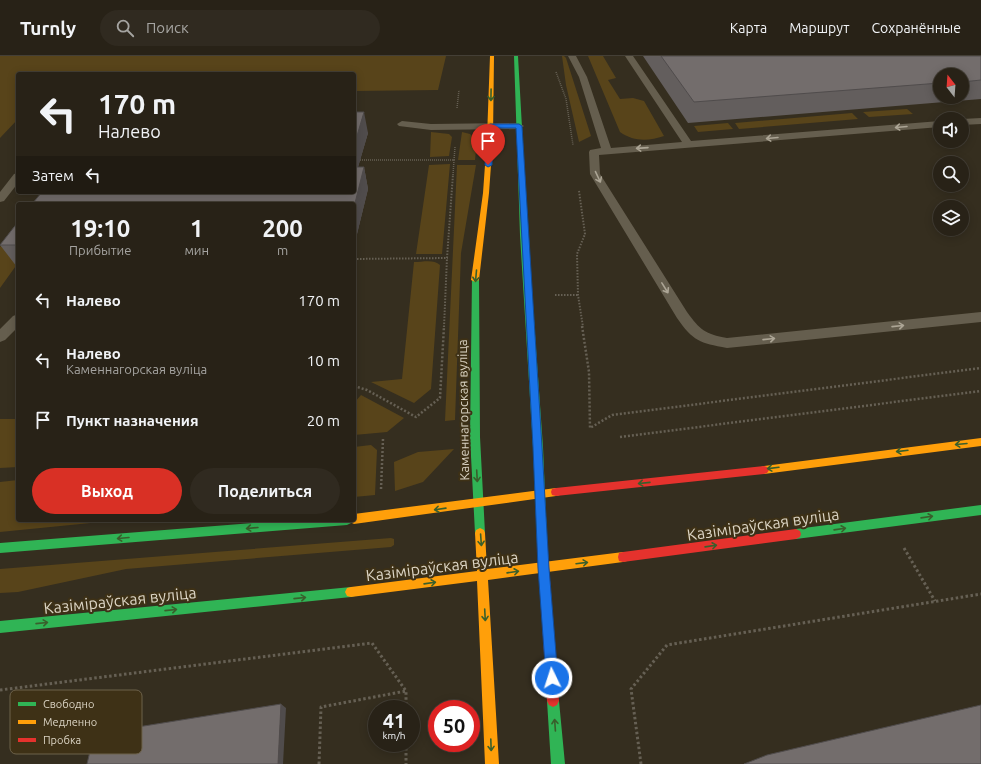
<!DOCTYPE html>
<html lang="ru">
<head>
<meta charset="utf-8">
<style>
	body { margin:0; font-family:Ubuntu,sans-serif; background:#302a20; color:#f1f3f6; height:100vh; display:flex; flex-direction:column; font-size:15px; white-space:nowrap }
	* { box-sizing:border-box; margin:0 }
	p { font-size:13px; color:#a5a4a1 }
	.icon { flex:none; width:22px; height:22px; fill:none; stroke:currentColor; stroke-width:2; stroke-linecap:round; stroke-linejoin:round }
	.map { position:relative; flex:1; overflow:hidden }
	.drawer { position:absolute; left:16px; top:146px; width:340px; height:320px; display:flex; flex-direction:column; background:#282217; border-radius:4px; box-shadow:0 2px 10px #0003,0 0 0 1px #443f36 }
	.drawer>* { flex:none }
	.top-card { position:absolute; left:16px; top:16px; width:340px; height:122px; border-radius:4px; box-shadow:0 2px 10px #0003,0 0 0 1px #443f36; background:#282217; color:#f1f3f6; overflow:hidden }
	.needle { width:26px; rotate:343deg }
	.buttons { position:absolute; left:933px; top:12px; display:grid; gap:8px }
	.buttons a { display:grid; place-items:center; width:36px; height:36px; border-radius:50%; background:#282217; box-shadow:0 2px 10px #0003,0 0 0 1px #443f36; font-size:20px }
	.speed { position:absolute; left:368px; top:644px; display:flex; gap:8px; font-size:20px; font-weight:700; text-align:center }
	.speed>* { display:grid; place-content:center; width:52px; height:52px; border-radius:50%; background:#282217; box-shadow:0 2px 10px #0003,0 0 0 1px #443f36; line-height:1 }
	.speed small { font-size:10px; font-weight:400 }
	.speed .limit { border:6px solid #d22; background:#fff; color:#111 }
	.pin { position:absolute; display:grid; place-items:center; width:34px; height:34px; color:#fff; margin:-41px -17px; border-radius:50% 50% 50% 0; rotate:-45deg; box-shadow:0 0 4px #0007 }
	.pin .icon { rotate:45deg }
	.me { position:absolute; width:44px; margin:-22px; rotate:356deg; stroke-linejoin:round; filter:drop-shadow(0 0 3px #0008) }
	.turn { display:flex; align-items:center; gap:14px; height:84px; padding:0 16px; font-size:18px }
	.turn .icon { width:52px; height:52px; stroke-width:2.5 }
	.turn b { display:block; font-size:28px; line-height:34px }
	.then { display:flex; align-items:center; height:38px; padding:0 16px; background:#0003; gap:8px; font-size:15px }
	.eta { display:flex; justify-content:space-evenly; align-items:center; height:68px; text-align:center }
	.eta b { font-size:24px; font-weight:700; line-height:28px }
	.primary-button { display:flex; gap:8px; margin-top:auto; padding:8px 16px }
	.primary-button a { flex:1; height:46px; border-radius:24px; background:#d93025; color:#fff; font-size:16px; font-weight:700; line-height:46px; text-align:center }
	.primary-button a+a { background:#302a20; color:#f1f3f6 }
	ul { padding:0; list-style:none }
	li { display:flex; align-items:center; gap:12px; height:60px; padding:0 16px }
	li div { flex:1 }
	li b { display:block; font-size:15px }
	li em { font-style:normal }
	header { display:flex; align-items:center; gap:24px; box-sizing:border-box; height:56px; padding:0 20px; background:#282217; border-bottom:1px solid #443f36 }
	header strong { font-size:19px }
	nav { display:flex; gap:22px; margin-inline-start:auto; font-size:14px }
	.search { width:280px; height:36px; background:#302a20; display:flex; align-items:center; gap:10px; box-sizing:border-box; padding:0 14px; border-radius:22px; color:#a5a4a1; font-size:15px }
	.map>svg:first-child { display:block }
	.green { fill:#58441a }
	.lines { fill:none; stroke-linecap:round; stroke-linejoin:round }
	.path-far3 { stroke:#666054; stroke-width:1.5; stroke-dasharray:1 1; stroke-linecap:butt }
	.path-far2 { stroke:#666054; stroke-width:2; stroke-dasharray:1.5 1.5; stroke-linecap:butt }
	.path-far1 { stroke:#666054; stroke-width:2.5; stroke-dasharray:2 2; stroke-linecap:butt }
	.path { stroke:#666054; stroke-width:3; stroke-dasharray:2.5 2.5; stroke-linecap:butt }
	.lane { fill:#655e4e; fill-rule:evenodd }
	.fast { fill:#30b455; fill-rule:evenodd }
	.slow { fill:#ff9f0a; fill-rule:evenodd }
	.jam { fill:#e5322d; fill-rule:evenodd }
	.wall { fill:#635e5d; fill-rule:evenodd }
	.shaded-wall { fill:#504c4c }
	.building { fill:#736d6c; stroke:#504c4c }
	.oneway { stroke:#395f2c }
	.oneway2 { stroke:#aca595 }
	.route { fill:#1a73e8; stroke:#114b97 }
	.labels { text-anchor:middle; stroke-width:4; stroke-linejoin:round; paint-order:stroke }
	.street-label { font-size:13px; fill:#dbd4c4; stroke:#3e3116 }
	.near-street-label { font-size:16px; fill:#dbd4c4; stroke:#3e3116 }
	.key { fill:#3e3116; stroke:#6d624a; stroke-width:1 }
	.key-label { font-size:11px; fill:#dbd4c4 }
</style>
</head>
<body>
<header>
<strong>Turnly</strong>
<div class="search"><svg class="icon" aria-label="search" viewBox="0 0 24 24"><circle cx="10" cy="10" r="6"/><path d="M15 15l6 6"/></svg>Поиск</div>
<nav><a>Карта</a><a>Маршрут</a><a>Сохранённые</a></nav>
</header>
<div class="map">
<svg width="981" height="708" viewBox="0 0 981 708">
	<rect width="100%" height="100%" fill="#352e1f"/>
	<!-- green -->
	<path class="green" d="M0,0H446L438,34L354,35V18H18V63L0,82Z
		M562,0H564L566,2L591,80L579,86L566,29Z
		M588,0H603L616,22L608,24L620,43L633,42L644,45L664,80C649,85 634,86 620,76Z
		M907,53L913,58L869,61L863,56Z
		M852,57L858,63L739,73L735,67Z
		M728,67L733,73L698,76L694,70Z
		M431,76L449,78L452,81L449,100L430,101Z
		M462,76L470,78L477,84L475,104H458Z
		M450,108L442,198H416L429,109Z
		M457,109H476L461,197L455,364L445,365Z
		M18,167V207L0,232V191Z
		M414,206C423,206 434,203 440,209L431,333L414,347L371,326L402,323Z
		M361,339L404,362L387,376L354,379V347Z
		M0,363H18V411L0,412Z
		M371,389L377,394L375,439L354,441V391Z
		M454,393L423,426L395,435L394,406L418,396Z
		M18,424V464H121L0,476V426Z
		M391,482L394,483V489L391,491L126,513L18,536L0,537V513Z"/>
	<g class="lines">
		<!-- path-far3 -->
		<path class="path-far3" d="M556,16L566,43L573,89
			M457,52L459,34
			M360,104H454L453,119
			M454,104L455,91"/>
		<!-- path-far2 -->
		<path class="path-far2" d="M579,135L585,178L577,198L578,239L583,271
			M354,203L447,202L453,118
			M555,239H578
			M444,271L447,202"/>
		<!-- path-far1 -->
		<path class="path-far1" d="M582,270L589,316L590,372L612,359L981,312
			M354,330L367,334L416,361L440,342L444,270
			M620,381L981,335
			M381,433L383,383"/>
		<!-- path -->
		<path class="path" d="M904,492L935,545
			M0,634L372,587L406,635V653
			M406,687V708
			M319,708L321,651L406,635
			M641,708L631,633L667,589L981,538"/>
		<!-- lane -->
		<path class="lane" d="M568,0H576L587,21L611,92L682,86L625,0H633L691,85L940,65V71L599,99L600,118L687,256C700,274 705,278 727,282L981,256V266L727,292C700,287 693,285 677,262L590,118L589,96L590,94L601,92L579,21Z
			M981,62V68L962,69V63Z
			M402,65L431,68L519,67L524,70L519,73L431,74L399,70L397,68Z
			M18,117V127L4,145L0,146V136L14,118Z
			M18,258V271L5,284L0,286V273L13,260Z"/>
		<!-- fast -->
		<path class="fast" d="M514,0H518L528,179L543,391L547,484L546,487L542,489L538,487L537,484L533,391L520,179Z
			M472,222H475L479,224L480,381L485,477L484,480L480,482L476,480L475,477L470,381Z
			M981,449V459L796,483L792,481L791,478L792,475L796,473Z
			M289,464H352L351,467L347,469L0,497V487Z
			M351,531L355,532L357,536L355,540L351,541L0,577V565Z
			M553,639L557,641L559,645L565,708H551L547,645L549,641Z"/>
		<!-- slow -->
		<path class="slow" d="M490,0H494L493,81L489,137L479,224L475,226L471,224L483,137L487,81Z
			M981,382V390L764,418L761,417L759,414L761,411L764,410Z
			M556,432L560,433L561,436L560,439L556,440L354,468L350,466L349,464H354V458Z
			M480,472L484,474L485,477L487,513L623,496L627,497L628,501L627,505L623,506L488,524L499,708H485L477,525L351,541L347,540L345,536L347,532L351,531L477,515L475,477L476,474Z"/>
		<!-- jam -->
		<path class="jam" d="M764,410L767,411L769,414L767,417L764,418L556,440L552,439L551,436L552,433L556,432Z
			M796,473L800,475L801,478L800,481L796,483L623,506L619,505L618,501L619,497L623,496Z
			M542,479L546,481L547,484L559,645L557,649L553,651L549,649L547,645L537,484L538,481Z"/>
	</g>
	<!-- wall -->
	<path class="wall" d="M643,0H981V43L688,67ZM940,19H962V41H940Z
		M354,56L368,77L358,111H364L368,133L357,178H354Z
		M18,166V211H17L0,189Z"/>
	<!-- shaded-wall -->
	<path class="shaded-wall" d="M364,56L368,77L354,125V90Z
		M364,111L368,133L357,178L354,162V151Z
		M281,648L286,652L283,708H278Z"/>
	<!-- building -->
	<path class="building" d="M661,0H981V24L962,26V19H940V27L694,46Z
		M354,56H364L354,90Z
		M354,111H364L354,151V148H32L42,136H354Z
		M18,166V189H0Z
		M281,648L278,708H87L94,678Z
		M981,649V708H744L767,699Z"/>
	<!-- one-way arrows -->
	<defs><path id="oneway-shaft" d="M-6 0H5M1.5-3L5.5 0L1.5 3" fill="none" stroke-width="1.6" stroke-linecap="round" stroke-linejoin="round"/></defs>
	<g class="oneway">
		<use href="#oneway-shaft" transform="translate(491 39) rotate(91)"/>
		<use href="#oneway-shaft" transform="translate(476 220) rotate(95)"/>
		<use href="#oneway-shaft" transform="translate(961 388) rotate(175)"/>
		<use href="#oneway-shaft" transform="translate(902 395) rotate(173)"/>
		<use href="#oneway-shaft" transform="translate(773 412) rotate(173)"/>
		<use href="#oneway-shaft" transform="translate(477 420) rotate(87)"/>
		<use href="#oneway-shaft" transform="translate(644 427) rotate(174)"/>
		<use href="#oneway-shaft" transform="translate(440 453) rotate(172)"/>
		<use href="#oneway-shaft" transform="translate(927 461) rotate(-8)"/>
		<use href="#oneway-shaft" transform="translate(252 472) rotate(175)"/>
		<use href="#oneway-shaft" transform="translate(840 473) rotate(-8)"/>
		<use href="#oneway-shaft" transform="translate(123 482) rotate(175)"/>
		<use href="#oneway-shaft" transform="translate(481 484) rotate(86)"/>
		<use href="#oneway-shaft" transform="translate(711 490) rotate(-8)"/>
		<use href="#oneway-shaft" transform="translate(582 507) rotate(-7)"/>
		<use href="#oneway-shaft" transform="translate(513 516) rotate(-8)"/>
		<use href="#oneway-shaft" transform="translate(430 527) rotate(-8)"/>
		<use href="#oneway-shaft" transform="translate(300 542) rotate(-6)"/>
		<use href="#oneway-shaft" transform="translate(171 554) rotate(-6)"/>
		<use href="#oneway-shaft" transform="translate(485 559) rotate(87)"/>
		<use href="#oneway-shaft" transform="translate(42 567) rotate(-6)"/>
		<use href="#oneway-shaft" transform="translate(555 669) rotate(-94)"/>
		<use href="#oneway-shaft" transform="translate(491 689) rotate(88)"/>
	</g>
	<g class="oneway2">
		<use href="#oneway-shaft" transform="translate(901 71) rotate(175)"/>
		<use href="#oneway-shaft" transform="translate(772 82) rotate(175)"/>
		<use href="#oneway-shaft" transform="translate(642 92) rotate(176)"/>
		<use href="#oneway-shaft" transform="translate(598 121) rotate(65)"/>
		<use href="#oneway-shaft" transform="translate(665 232) rotate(58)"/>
		<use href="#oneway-shaft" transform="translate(898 270) rotate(-6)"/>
		<use href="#oneway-shaft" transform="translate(769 283) rotate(-6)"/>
	</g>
	<!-- route -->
	<path class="route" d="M490,68H519L522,70L542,391L549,512L558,622L556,626L552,628L547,626L546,622L538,512L533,391L516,72H493L492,109L488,111L485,109L487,70Z"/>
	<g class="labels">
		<!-- street labels -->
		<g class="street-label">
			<text transform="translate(463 354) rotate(-91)" y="5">Каменнагорская вуліца</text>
		</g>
		<!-- near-street labels -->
		<g class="near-street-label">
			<text transform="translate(763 468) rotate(-8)" y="6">Казіміраўская вуліца</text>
			<text transform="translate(442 510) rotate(-7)" y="6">Казіміраўская вуліца</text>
			<text transform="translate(120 544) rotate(-6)" y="6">Казіміраўская вуліца</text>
		</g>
	</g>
	<!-- legend -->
	<rect x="10" y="634" width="132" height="64" rx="6" class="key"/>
	<rect x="18" y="646" width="18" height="4" fill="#30b455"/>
	<rect x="18" y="664" width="18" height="4" fill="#ff9f0a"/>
	<rect x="18" y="682" width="18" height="4" fill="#e5322d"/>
	<g class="key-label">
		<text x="43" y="652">Свободно</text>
		<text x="43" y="670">Медленно</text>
		<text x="43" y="688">Пробка</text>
	</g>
</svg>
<div class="buttons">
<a><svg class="needle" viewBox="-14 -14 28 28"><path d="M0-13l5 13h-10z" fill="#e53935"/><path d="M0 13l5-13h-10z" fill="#a5a4a1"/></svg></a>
<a><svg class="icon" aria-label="sound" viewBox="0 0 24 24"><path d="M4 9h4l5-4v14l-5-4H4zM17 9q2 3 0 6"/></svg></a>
<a><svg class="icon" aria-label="search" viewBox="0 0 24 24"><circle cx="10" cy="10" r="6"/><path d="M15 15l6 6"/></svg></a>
<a><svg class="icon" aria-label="layers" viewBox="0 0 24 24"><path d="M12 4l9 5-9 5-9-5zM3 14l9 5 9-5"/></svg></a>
</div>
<div class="speed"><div>41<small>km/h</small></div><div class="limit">50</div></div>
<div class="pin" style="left:488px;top:109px;background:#d93025"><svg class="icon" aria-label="arrive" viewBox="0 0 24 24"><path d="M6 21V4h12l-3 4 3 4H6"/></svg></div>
<svg class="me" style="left:552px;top:622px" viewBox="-20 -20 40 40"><circle r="17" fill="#1a73e8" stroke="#fff" stroke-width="3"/><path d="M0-11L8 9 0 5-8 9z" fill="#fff"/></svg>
<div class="top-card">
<div class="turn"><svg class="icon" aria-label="left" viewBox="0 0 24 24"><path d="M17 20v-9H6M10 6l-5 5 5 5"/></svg><div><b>170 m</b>Налево</div></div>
<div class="then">Затем<svg class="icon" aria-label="left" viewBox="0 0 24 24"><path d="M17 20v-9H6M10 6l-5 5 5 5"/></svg></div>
</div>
<section class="drawer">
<div class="eta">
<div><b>19:10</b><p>Прибытие</p></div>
<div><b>1</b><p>мин</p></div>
<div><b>200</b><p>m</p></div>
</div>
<ul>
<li><svg class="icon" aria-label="left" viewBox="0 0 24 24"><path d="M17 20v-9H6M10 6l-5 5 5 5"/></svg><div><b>Налево</b></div><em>170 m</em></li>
<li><svg class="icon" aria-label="left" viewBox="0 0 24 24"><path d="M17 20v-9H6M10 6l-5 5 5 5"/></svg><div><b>Налево</b><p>Каменнагорская вуліца</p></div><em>10 m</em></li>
<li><svg class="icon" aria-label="arrive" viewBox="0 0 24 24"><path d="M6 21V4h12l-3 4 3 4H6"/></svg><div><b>Пункт назначения</b></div><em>20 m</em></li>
</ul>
<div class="primary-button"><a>Выход</a><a>Поделиться</a></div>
</section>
</div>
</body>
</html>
